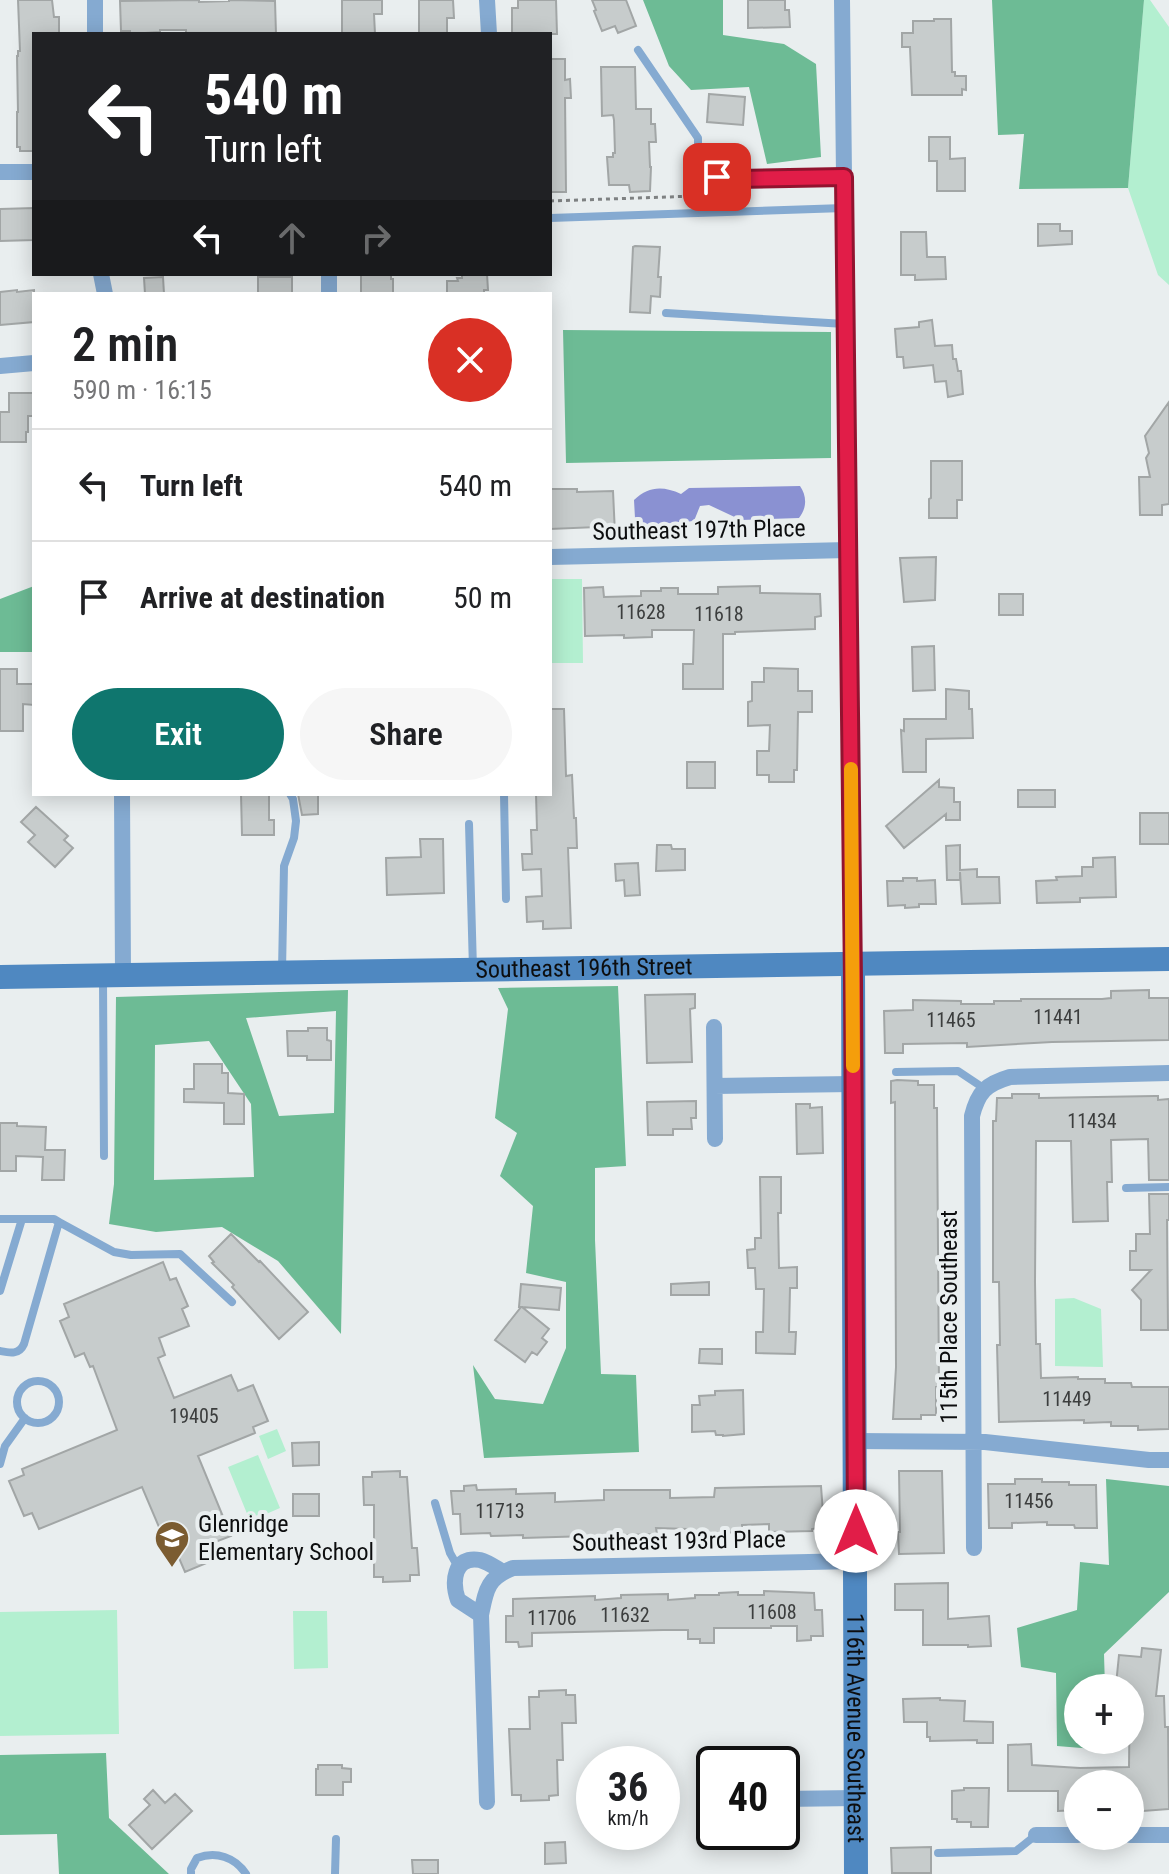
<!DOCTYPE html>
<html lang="en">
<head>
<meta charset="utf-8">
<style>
	body { margin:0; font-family:"Roboto Condensed",sans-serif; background:#f6f6f6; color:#202124; height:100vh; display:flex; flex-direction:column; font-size:30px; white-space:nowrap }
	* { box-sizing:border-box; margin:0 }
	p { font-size:26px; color:#757577 }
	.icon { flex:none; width:44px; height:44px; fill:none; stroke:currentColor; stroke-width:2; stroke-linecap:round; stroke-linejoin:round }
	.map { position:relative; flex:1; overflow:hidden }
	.side { position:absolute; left:32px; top:292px; width:520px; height:504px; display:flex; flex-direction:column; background:#fff; border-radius:0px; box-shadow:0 4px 20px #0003 }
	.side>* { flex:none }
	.guide { position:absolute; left:32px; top:32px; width:520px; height:244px; border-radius:0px; box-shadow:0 4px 20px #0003; background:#202124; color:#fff; overflow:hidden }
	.tools { position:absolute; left:1064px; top:1674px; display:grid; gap:16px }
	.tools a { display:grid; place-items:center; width:80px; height:80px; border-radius:50%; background:#fff; box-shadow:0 4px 20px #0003; font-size:40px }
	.speed { position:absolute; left:576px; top:1746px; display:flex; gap:16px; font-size:40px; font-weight:700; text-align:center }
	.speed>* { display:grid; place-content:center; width:104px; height:104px; border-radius:50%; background:#fff; box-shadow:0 4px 20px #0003; line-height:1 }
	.speed small { font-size:20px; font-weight:400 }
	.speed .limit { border:4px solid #111; border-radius:12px; background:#fff; color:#111 }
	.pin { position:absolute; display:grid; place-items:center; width:68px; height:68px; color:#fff; margin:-34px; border-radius:16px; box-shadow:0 4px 12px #0006 }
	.me { position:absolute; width:88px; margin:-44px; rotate:0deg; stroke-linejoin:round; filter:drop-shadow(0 0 6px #0008) }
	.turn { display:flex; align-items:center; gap:28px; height:168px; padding:0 40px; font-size:36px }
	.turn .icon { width:104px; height:104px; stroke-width:2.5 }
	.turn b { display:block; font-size:56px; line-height:68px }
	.lanes { display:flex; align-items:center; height:76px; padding:0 40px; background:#0003; justify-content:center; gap:40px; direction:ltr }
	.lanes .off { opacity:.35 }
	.round { display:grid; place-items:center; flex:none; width:84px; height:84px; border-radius:42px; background:#f6f6f6 }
	.overview { display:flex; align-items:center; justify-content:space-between; height:136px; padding:0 40px }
	h1 { font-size:48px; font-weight:600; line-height:60px }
	.button { display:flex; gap:16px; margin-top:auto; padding:16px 40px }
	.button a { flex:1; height:92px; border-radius:48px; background:#0f766e; color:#fff; font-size:32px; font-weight:600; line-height:92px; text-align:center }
	.button a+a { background:#f6f6f6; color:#202124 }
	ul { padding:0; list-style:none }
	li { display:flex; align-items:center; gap:24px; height:112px; padding:0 40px; border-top:2px solid #e0e0e0 }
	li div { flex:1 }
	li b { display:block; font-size:30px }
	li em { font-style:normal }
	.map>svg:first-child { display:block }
	.green { fill:#b3efd0 }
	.forest { fill:#6dbb95; fill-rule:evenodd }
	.water { fill:#8a91d2 }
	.building { fill:#c7cccc; stroke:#a2a6a6; stroke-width:2 }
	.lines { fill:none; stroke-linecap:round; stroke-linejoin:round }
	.path { stroke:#7e8182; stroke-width:3; stroke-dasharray:4 4; stroke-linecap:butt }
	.lane { stroke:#85aad1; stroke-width:8 }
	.street { stroke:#85aad1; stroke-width:16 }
	.secondary { stroke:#4f88c1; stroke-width:24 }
	.route-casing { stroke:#92132f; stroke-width:20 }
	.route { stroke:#e11d48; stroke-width:14 }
	.slow { stroke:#f59e0b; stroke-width:14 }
	.labels { text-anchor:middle; stroke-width:8; stroke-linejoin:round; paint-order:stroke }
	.number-label { font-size:20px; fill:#3c3e3e }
	.street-label { font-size:24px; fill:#0d0e0f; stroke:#e9eeef }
	.poi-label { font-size:24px; fill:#0d0e0f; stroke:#e9eeef; text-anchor:start }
</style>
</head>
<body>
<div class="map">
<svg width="1169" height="1874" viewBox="0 0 1169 1874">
	<rect width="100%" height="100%" fill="#e9eeef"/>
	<!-- green -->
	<path class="green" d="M1144,0H1150L1169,27V285L1158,275L1128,188Z
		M550,579H582L583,663H550Z
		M1074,1298L1101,1309L1103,1367L1055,1366V1299Z
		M277,1429L286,1451L268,1459L259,1436Z
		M258,1455L280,1508L250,1521L228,1467Z
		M117,1610L119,1734L0,1736V1612Z
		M327,1611L328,1668L294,1669L293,1611Z"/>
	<!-- forest -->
	<path class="forest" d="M643,0H723V35L784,44L816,64L821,157L767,164L749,87L691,90L669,66Z
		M992,0H1144L1128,188L1019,189L1024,134L998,135Z
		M563,330L831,332V458L566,463Z
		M34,586V652H0V599Z
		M618,986L626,1166L595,1168V1240L601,1374L636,1375L639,1452L484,1458L473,1365L495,1399L543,1404L566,1348V1282L526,1273L533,1206L500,1176L517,1133L495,1118L508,1009L498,988Z
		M348,990L341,1334L278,1261L222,1227L156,1232L109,1224L114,1184L116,997ZM336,1011L334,1113L279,1116L246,1018ZM209,1041L251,1104L254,1177L154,1180L155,1045Z
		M1106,1479L1169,1486V1592L1104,1654L1105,1688H1078V1740H1106V1750L1057,1746L1056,1673L1021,1667L1017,1628L1077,1610L1080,1562L1109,1565Z
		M106,1753L109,1818L169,1874H59L57,1834L0,1835V1755Z"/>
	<!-- water -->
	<path class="water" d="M800,486C807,496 807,508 799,518L741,520L709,505L700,506L694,521L640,526L635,518L634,500C649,486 663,486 681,494L689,488Z"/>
	<!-- building -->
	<path class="building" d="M18,0H52L54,17H59V34H34V151H20V147H17V112H18L17,56H18V51H20Z
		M199,0V2L229,1V0L275,1L276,34H186V30H160V32L130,34V31H121L120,1Z
		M342,0H382V14H374L375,34H342Z
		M419,0H453L454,18H447V34H419Z
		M518,0H556L557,34H512V8H518Z
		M592,0H626L636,26L618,33L615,26L602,31L594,11L596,10Z
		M748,0H785V10H789L790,27L748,28Z
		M934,19H951L952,72H955V76H966V90L962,89V95H912L910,47H902V33H913V21H934Z
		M550,59H565V80L570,79L571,98H565L566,192H550Z
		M601,67H635L636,109H651V124H655L656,142H649L650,167H651L650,191L630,192L629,185H609L607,157H613V153H615L614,120L613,115L602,116Z
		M709,94L745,97L743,125L707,122Z
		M929,137H950V159L965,158V191H937V161H929Z
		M34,208V240L0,241V209Z
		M1038,224H1060V231H1072V244L1038,246Z
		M901,232H926L927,257H945L946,279L915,280V275H901Z
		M635,246L660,247L658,277H661L660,297L651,296L650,313L630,312L633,247Z
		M361,274H391V279H393V292L391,294H361Z
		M462,274H487L488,290H484V294H447V281H458L457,278H462Z
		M163,277L164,294H145L144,278Z
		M258,277H292V294H258Z
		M17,290V292L34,290V322L0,325V292Z
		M932,320L935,346L952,345L953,359H956L958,371H961L963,394L948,397L946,381L935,382L933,365L904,368L903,357H897L895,329L919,327V322Z
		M9,393H34V416H28V432H26V442H0V412H9Z
		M1169,402V504L1162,505V515H1140L1139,477H1150L1146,458L1149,453L1145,436Z
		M931,461H962V500H957V518H929V499L931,498Z
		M550,489H577V492L613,491L615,534L597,535V527L550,529Z
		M936,557L935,600L904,602L900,558Z
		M760,586V593L820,594L821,616L815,617V629L735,632V634H723V689H683V664H693L694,630H652V637L624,638V635L585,636L584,588L603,587L604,597L641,596V591H661V588H678V594H718V587Z
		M999,594H1023V615H999Z
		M934,646L935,690L913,691L912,647Z
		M764,668L798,669V691H812V712H798L797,770H794V782H769V775H757V751H769L770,725L748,726V702L752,701V682H764Z
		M0,669H17V684H34V705L23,704V731H0Z
		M946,689L969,691V709H972L973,738L926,739V772H903L901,730L904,731V719H946Z
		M550,709H564L566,776L572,775L574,818H576L577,848H568L571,928L543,929V921L527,922L526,897L542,896L541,869L523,870L522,854H532L531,830H537L536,794H550Z
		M687,762H715V788H687Z
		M939,780V787L954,788V802H960V820H946V814L904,848L886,826Z
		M1018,790H1055V807H1018Z
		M241,794H269V820H274V835H242Z
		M298,794H318V814L302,815Z
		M36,807L68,836L64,840L73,848L55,867L28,842L35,835L21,822Z
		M1140,813H1169V844H1140Z
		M420,839H443L444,893L387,895L386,858L421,857Z
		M657,845H671L672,849H685V870L656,871Z
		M960,845V870L977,869V877H999L1000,903L962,904L960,872V880H947L946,846Z
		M1115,857L1116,897L1080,898V902L1037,903L1036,881L1057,880L1056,877L1082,876V867H1093V858Z
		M638,863L640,895L625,896L624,880L616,881L615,864Z
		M903,878H917V881L935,880L936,904H919V907L905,908V905L888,906L887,881H903Z
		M1149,990V998H1169V1040L1052,1042L967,1047V1043L903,1044V1053H885L884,1011L913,1010V1000L961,1001V1004H994V1001H1021V999H1102L1111,998V991Z
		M695,994V1008L690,1009L692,1062L647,1063L645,995Z
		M308,1028H327V1040L331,1041V1060H307V1056H288L287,1031H308Z
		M194,1064H222V1073H228V1093L244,1094V1124H224V1103L184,1102V1089H194Z
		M897,1080L918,1081V1085H934V1108H937L939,1387H936V1415H921V1419H893L896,1367L895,1102L891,1103V1081Z
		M1012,1094H1039V1098L1155,1096H1158V1100L1169,1099V1180H1149L1148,1139L1111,1140L1112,1182H1107L1108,1221L1073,1222L1071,1141H1036L1035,1282L1036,1344H1040L1041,1378L1078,1377V1379H1105V1383H1131L1132,1387H1169V1429L1138,1430V1426H1111V1422L1084,1423V1420L999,1422L997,1345H1000L999,1282H993V1121H996L997,1098H1012Z
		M696,1101V1118H691L692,1129H673V1135H648L647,1102Z
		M796,1104H810V1108L822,1107L823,1153L797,1154Z
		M0,1123H17V1126L46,1127L45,1150H65L64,1180H42L43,1157L16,1156V1171H0Z
		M760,1177H781V1213H778L779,1268L797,1267V1288H790L789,1332H796L795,1354L756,1353V1332H763L764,1289H756L755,1268H748L747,1250L755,1249V1238H761Z
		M1149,1194H1169V1220H1167L1168,1330H1141V1300L1132,1290L1151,1270H1130V1251H1136V1234H1150Z
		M231,1234L259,1262L260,1261L308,1312L279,1339L232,1287L234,1285L212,1263L214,1262L209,1256Z
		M163,1262L170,1280L176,1278L188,1306L182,1309L189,1326L159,1338L165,1355L158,1358L174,1398L231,1375L238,1391L253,1385L268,1421L253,1427L255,1433L198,1456L231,1536L215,1542L221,1557L185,1572L179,1558L173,1560L142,1487L39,1529L32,1513L24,1516L9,1481L24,1475L22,1469L117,1430L93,1366L90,1367L84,1353L75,1357L60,1321L69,1317L64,1304Z
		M709,1282V1295H671V1284Z
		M521,1284L561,1288L559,1310L522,1307L549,1329L542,1338L547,1342L537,1355L532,1352L525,1362L495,1340L521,1307H519Z
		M700,1349H722V1364L699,1363Z
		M743,1390L744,1434L723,1436V1435H716L715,1431L692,1432V1405H700L699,1396L715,1395V1391Z
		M319,1442V1465L293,1466L292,1443Z
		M400,1471V1477H407L412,1548H417L419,1575H410V1581L383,1582V1577H374V1505H364L363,1477H372V1472Z
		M899,1471H942L944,1553L899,1554L898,1532H900Z
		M1015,1479H1042V1482H1069V1485H1096L1097,1528H1075L1074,1525H1047V1522L1012,1523V1528H989L988,1484H1015Z
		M476,1485L477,1490L516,1489V1494L555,1493V1502L604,1500V1490H670V1498L714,1497L715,1488L821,1486L824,1527L812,1529V1531L769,1532V1524L742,1525V1532L687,1534V1529L656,1528L657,1534L523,1538V1535L491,1536L490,1533L461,1534L460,1514H453L451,1491H464V1486Z
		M293,1494H319V1516H293Z
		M948,1583V1619L989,1616L991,1646L968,1647V1645H923V1610H895V1584Z
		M764,1591L814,1593L815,1610H822L823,1636H811V1640L797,1641V1626H771V1628H714V1643H700V1639H688V1630H663L532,1633V1646L519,1647L518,1642H506V1616H513V1599L595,1596V1600L621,1598V1595L668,1594V1600L695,1598V1595H719V1593L738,1592V1595H764Z
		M1142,1648L1161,1650L1156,1696H1164L1165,1727H1168L1169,1809L1130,1812V1784H1078V1810L1058,1811V1791H1008V1745L1031,1744L1032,1765L1080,1768L1129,1767L1130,1687L1116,1685L1119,1655L1141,1657Z
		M566,1690V1695H575L576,1723H562L563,1760H557L558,1795L549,1796V1800L521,1801V1795H512L509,1729H530L529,1697H539V1691Z
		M940,1698V1700L965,1701L964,1721L993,1722V1743H977V1740L930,1741V1737H927V1722H904L903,1699Z
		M318,1765H342V1768L351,1769V1782H343V1795H316V1769H318Z
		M964,1788H989L988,1827H971V1822H957V1819H952V1791L964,1790Z
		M153,1790L165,1803L175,1794L192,1811L152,1849L129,1825L150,1805L144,1799Z
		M565,1842L566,1863L545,1864V1843Z
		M931,1847V1873H892L891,1848Z
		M412,1860H438V1874H413Z"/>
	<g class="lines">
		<!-- path -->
		<path class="path" d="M550,201L696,196L697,186"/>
		<!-- lane -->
		<path class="lane" d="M638,50L698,138V167
			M550,218L844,208
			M666,313L845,324
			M504,794L506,899
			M469,824L473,969
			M282,971L284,866L294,838L296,821L293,799L290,794
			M103,980L104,1156
			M896,1072L958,1071L985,1089
			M1126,1188L1169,1187
			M0,1219H54L59,1222L24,1344C19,1355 10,1353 0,1351
			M59,1222L114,1252L131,1255L180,1254L232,1302
			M0,1291L22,1219
			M17 1402a21 21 0 1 1 42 0a21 21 0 1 1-42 0Z
			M0,1464L5,1446L25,1418
			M435,1503L450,1553L458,1567
			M938,1853L1016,1851L1036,1835
			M191,1874V1869L197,1858C216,1851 235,1857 246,1874
			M335,1874L336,1839"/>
		<!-- street -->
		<path class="street" d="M487,0L489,34
			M842,0L853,964
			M95,34V0
			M698,168L717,177L736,179L844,177
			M0,172H34
			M101,274L105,294
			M329,274V294
			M0,366L34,363
			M550,557L848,550
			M122,794L123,975
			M714,1027L715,1139
			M715,1086L853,1084
			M855,1441L985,1442L1149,1460H1169
			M974,1548L972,1116C978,1092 986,1084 1010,1077L1169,1073
			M481,1615L458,1600C452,1583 453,1555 480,1560C488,1562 496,1568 503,1572
			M713,1772L714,1773
			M782,1799L856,1798
			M487,1802L481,1615C486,1590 487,1578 513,1568L856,1561
			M1036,1835H1078
			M1130,1835H1169"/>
		<!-- secondary -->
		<g class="secondary">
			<path id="s1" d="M853,964L856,1874"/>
			<path id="s2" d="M0,977L1169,959"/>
		</g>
	</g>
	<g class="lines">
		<!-- route casing -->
		<g class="route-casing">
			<path id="route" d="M717,177L736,179L844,177L853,982L856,1531"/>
		</g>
		<!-- route -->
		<use href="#route" class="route"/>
		<!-- slow -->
		<path class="slow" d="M851,769L853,1066"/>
	</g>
	<!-- icons -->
	<defs>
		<g id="school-pin" transform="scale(1.8)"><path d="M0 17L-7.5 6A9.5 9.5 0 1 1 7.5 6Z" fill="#7b5c31" stroke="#e9eeef"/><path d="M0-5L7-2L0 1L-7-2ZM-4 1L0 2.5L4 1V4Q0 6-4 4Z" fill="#fff"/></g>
	</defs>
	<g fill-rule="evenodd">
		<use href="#school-pin" x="172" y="1538"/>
	</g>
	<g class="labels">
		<!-- number labels -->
		<g class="number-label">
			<text x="641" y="619">11628</text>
			<text x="719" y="621">11618</text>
			<text x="1058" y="1024">11441</text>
			<text x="951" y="1027">11465</text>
			<text x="1092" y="1128">11434</text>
			<text x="1067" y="1406">11449</text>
			<text x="194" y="1423">19405</text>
			<text x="1029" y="1508">11456</text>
			<text x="500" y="1518">11713</text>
			<text x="772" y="1619">11608</text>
			<text x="625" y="1622">11632</text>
			<text x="552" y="1625">11706</text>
		</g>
		<!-- street labels -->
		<g class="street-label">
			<text transform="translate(699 530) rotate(-1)" y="8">Southeast 197th Place</text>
			<text dy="8" stroke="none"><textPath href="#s2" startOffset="584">Southeast 196th Street</textPath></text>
			<text transform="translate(949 1317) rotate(-90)" y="8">115th Place Southeast</text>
			<text transform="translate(679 1541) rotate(-1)" y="8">Southeast 193rd Place</text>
			<text dy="8" stroke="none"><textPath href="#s1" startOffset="764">116th Avenue Southeast</textPath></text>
		</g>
		<!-- poi labels -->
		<g class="poi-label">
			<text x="198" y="1532">Glenridge<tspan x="198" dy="28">Elementary School</tspan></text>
		</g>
	</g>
</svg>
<div class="tools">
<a>+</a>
<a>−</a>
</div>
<div class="speed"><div>36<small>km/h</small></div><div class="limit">40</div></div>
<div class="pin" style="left:717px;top:177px;background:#d93025"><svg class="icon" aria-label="arrive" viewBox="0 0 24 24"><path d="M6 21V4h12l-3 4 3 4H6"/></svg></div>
<svg class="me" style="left:856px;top:1531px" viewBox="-20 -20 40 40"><circle r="19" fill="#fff"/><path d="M0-13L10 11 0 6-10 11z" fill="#e11d48"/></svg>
<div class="guide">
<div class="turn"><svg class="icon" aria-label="left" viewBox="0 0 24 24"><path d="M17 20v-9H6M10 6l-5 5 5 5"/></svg><div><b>540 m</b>Turn left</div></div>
<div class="lanes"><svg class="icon" aria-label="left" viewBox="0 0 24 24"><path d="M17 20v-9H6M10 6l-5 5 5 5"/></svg><svg class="icon off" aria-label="ahead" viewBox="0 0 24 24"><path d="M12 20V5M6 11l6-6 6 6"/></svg><svg class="icon off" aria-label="right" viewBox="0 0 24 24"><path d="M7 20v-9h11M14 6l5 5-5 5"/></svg></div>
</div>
<section class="side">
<div class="overview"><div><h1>2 min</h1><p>590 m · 16:15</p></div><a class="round" style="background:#d93025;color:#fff"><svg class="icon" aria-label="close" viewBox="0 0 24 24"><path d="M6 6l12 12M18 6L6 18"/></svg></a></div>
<ul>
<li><svg class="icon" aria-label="left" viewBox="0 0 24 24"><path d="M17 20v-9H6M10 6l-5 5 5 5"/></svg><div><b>Turn left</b></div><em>540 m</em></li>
<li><svg class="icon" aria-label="arrive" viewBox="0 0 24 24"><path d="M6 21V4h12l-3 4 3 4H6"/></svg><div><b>Arrive at destination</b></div><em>50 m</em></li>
</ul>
<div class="button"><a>Exit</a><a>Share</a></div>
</section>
</div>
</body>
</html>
